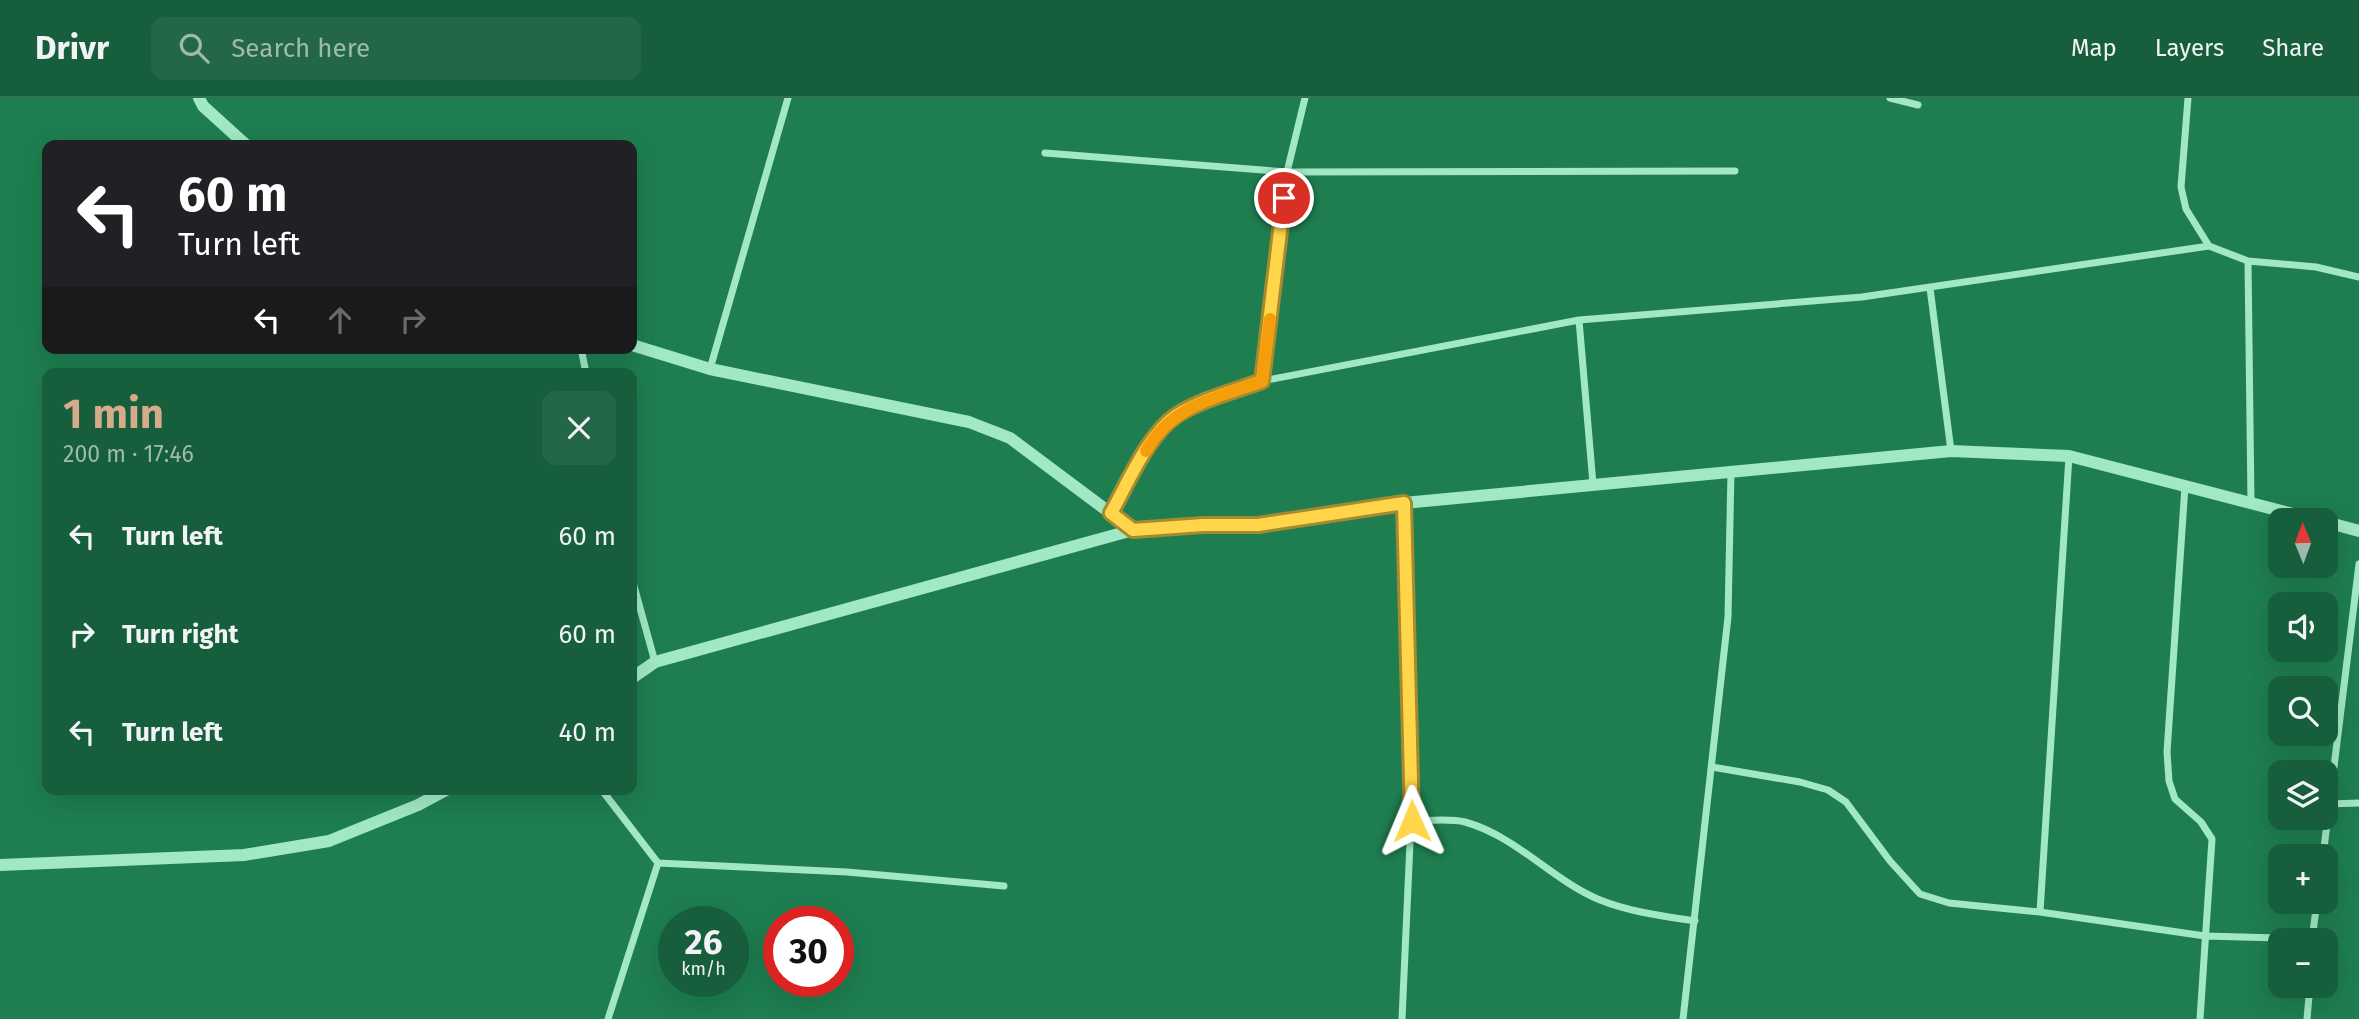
<!DOCTYPE html>
<html lang="en">
<head>
<meta charset="utf-8">
<style>
	body { margin:0; font-family:"Fira Sans",sans-serif; background:#236747; color:#f1f3f6; height:100vh; display:flex; flex-direction:column; font-size:26px; white-space:nowrap }
	* { box-sizing:border-box; margin:0 }
	p { font-size:23px; color:#9ebaaf }
	.icon { flex:none; width:38px; height:38px; fill:none; stroke:currentColor; stroke-width:2; stroke-linecap:round; stroke-linejoin:round }
	.map { position:relative; flex:1; overflow:hidden }
	.sheet { position:absolute; left:42px; top:270px; width:595px; height:427px; display:flex; flex-direction:column; background:#165e3c; border-radius:14px; box-shadow:0 7px 28px #0002 }
	.sheet>* { flex:none }
	.hud { position:absolute; left:42px; top:42px; width:595px; height:214px; border-radius:14px; box-shadow:0 7px 28px #0002; background:#202124; color:#fff; overflow:hidden }
	.needle { width:46px; rotate:359deg }
	.fabs { position:absolute; left:2268px; top:410px; display:grid; gap:14px }
	.fabs a { display:grid; place-items:center; width:70px; height:70px; border-radius:14px; background:#165e3c; box-shadow:0 7px 28px #0002; font-size:35px }
	.speed { position:absolute; left:658px; top:808px; display:flex; gap:14px; font-size:35px; font-weight:700; text-align:center }
	.speed>* { display:grid; place-content:center; width:91px; height:91px; border-radius:50%; background:#165e3c; box-shadow:0 7px 28px #0002; line-height:1 }
	.speed small { font-size:18px; font-weight:400 }
	.speed .limit { border:10px solid #d22; background:#fff; color:#111 }
	.pin { position:absolute; display:grid; place-items:center; width:60px; height:60px; color:#fff; margin:-30px; border:4px solid #fff; border-radius:50%; box-shadow:0 2px 7px #0007 }
	.me { position:absolute; width:77px; margin:-38px; rotate:359deg; stroke-linejoin:round; filter:drop-shadow(0 0 5px #0008) }
	.turn { display:flex; align-items:center; gap:24px; height:147px; padding:0 21px; font-size:32px }
	.turn .icon { width:91px; height:91px; stroke-width:2.5 }
	.turn b { display:block; font-size:49px; line-height:60px }
	.lanes { display:flex; align-items:center; height:66px; padding:0 21px; background:#0003; justify-content:center; gap:35px; direction:ltr }
	.lanes .off { opacity:.35 }
	.round { display:grid; place-items:center; flex:none; width:74px; height:74px; border-radius:14px; background:#236747 }
	.summary { display:flex; align-items:center; justify-content:space-between; height:119px; padding:0 21px }
	h1 { font-size:42px; font-weight:700; line-height:52px; color:#d6ab8b }
	ul { padding:0; list-style:none }
	li { display:flex; align-items:center; gap:21px; height:98px; padding:0 21px }
	li div { flex:1 }
	li b { display:block; font-size:26px }
	li em { font-style:normal }
	header { display:flex; align-items:center; gap:42px; box-sizing:border-box; height:98px; padding:0 35px; background:#165e3c; border-bottom:2px solid #357356 }
	header strong { font-size:33px }
	nav { display:flex; gap:38px; margin-inline-start:auto; font-size:24px }
	.search { width:490px; height:63px; background:#236747; display:flex; align-items:center; gap:18px; box-sizing:border-box; padding:0 24px; border-radius:14px; color:#9ebaaf; font-size:26px }
	.map>svg:first-child { display:block }
	.lines { fill:none; stroke-linecap:round; stroke-linejoin:round }
	.minor { stroke:#a1e8c5; stroke-width:7 }
	.tertiary { stroke:#a1e8c5; stroke-width:12 }
	.route-casing { stroke:#a68a30; stroke-width:18 }
	.route { stroke:#ffd54a; stroke-width:12 }
	.slow { stroke:#f59e0b; stroke-width:12 }
</style>
</head>
<body>
<header>
<strong>Drivr</strong>
<div class="search"><svg class="icon" aria-label="search" viewBox="0 0 24 24"><circle cx="10" cy="10" r="6"/><path d="M15 15l6 6"/></svg>Search here</div>
<nav><a>Map</a><a>Layers</a><a>Share</a></nav>
</header>
<div class="map">
<svg width="2359" height="921" viewBox="0 0 2359 921">
	<rect width="100%" height="100%" fill="#1e7e50"/>
	<g class="lines">
		<!-- minor -->
		<path class="minor" d="M1890,0L1918,7
			M2188,0L2181,89L2186,111L2209,148L2248,163L2316,169L2359,179
			M1045,55L1287,74L1735,73
			M2248,163L2251,405
			M1930,190L1951,353
			M1579,222L1593,386
			M581,250L586,275
			M710,271L788,0
			M1262,283L1579,222L1862,199L2209,148
			M2185,388L2167,654L2169,683L2175,701L2201,724L2212,741L2200,921
			M1111,415C1128,385 1148,336 1177,317C1202,301 1235,293 1262,283L1287,74L1305,0
			M632,481L655,564
			M1712,669L1800,684L1828,692L1846,704L1890,763L1920,796L1949,805L2040,814L2205,838L2312,841
			M601,691L658,765
			M2329,706L2359,705
			M1411,723C1428,723 1449,720 1465,724C1516,738 1552,782 1600,802C1630,814 1663,818 1695,823
			M2323,758L2359,466
			M658,765L847,774L1004,788
			M2040,814L2069,358
			M2312,842L2317,803
			M608,921L658,765
			M1402,921L1411,723L1404,405
			M1683,921L1728,519L1731,374
			M2307,921L2310,887"/>
		<!-- tertiary -->
		<path class="tertiary" d="M199,0L203,8L246,47
			M632,247L710,271L969,324L1010,340L1133,432L1203,427H1258L1404,405L1951,353L2069,358L2316,422
			M2326,424L2359,433
			M632,580L655,564L1133,432
			M0,767L244,757L329,743L418,707L448,691"/>
	</g>
	<g class="lines">
		<!-- route casing -->
		<g class="route-casing">
			<path id="route" d="M1284,100L1262,283C1235,293 1202,301 1177,317C1148,336 1128,385 1111,415L1133,432L1203,427H1258L1404,405L1412,723"/>
		</g>
		<!-- route -->
		<use href="#route" class="route"/>
		<!-- slow -->
		<path class="slow" d="M1146,353C1172,307 1216,300 1262,283L1270,221"/>
	</g>
</svg>
<div class="fabs">
<a><svg class="needle" viewBox="-14 -14 28 28"><path d="M0-13l5 13h-10z" fill="#e53935"/><path d="M0 13l5-13h-10z" fill="#9ebaaf"/></svg></a>
<a><svg class="icon" aria-label="sound" viewBox="0 0 24 24"><path d="M4 9h4l5-4v14l-5-4H4zM17 9q2 3 0 6"/></svg></a>
<a><svg class="icon" aria-label="search" viewBox="0 0 24 24"><circle cx="10" cy="10" r="6"/><path d="M15 15l6 6"/></svg></a>
<a><svg class="icon" aria-label="layers" viewBox="0 0 24 24"><path d="M12 4l9 5-9 5-9-5zM3 14l9 5 9-5"/></svg></a>
<a>+</a>
<a>−</a>
</div>
<div class="speed"><div>26<small>km/h</small></div><div class="limit">30</div></div>
<div class="pin" style="left:1284px;top:100px;background:#d93025"><svg class="icon" aria-label="arrive" viewBox="0 0 24 24"><path d="M6 21V4h12l-3 4 3 4H6"/></svg></div>
<svg class="me" style="left:1412px;top:723px" viewBox="-20 -20 40 40"><path d="M0-17L14 15 0 8-14 15z" fill="#ffd54a" stroke="#fff" stroke-width="4"/></svg>
<div class="hud">
<div class="turn"><svg class="icon" aria-label="left" viewBox="0 0 24 24"><path d="M17 20v-9H6M10 6l-5 5 5 5"/></svg><div><b>60 m</b>Turn left</div></div>
<div class="lanes"><svg class="icon" aria-label="left" viewBox="0 0 24 24"><path d="M17 20v-9H6M10 6l-5 5 5 5"/></svg><svg class="icon off" aria-label="ahead" viewBox="0 0 24 24"><path d="M12 20V5M6 11l6-6 6 6"/></svg><svg class="icon off" aria-label="right" viewBox="0 0 24 24"><path d="M7 20v-9h11M14 6l5 5-5 5"/></svg></div>
</div>
<section class="sheet">
<div class="summary"><div><h1>1 min</h1><p>200 m · 17:46</p></div><a class="round"><svg class="icon" aria-label="close" viewBox="0 0 24 24"><path d="M6 6l12 12M18 6L6 18"/></svg></a></div>
<ul>
<li><svg class="icon" aria-label="left" viewBox="0 0 24 24"><path d="M17 20v-9H6M10 6l-5 5 5 5"/></svg><div><b>Turn left</b></div><em>60 m</em></li>
<li><svg class="icon" aria-label="right" viewBox="0 0 24 24"><path d="M7 20v-9h11M14 6l5 5-5 5"/></svg><div><b>Turn right</b></div><em>60 m</em></li>
<li><svg class="icon" aria-label="left" viewBox="0 0 24 24"><path d="M17 20v-9H6M10 6l-5 5 5 5"/></svg><div><b>Turn left</b></div><em>40 m</em></li>
</ul>
</section>
</div>
</body>
</html>
